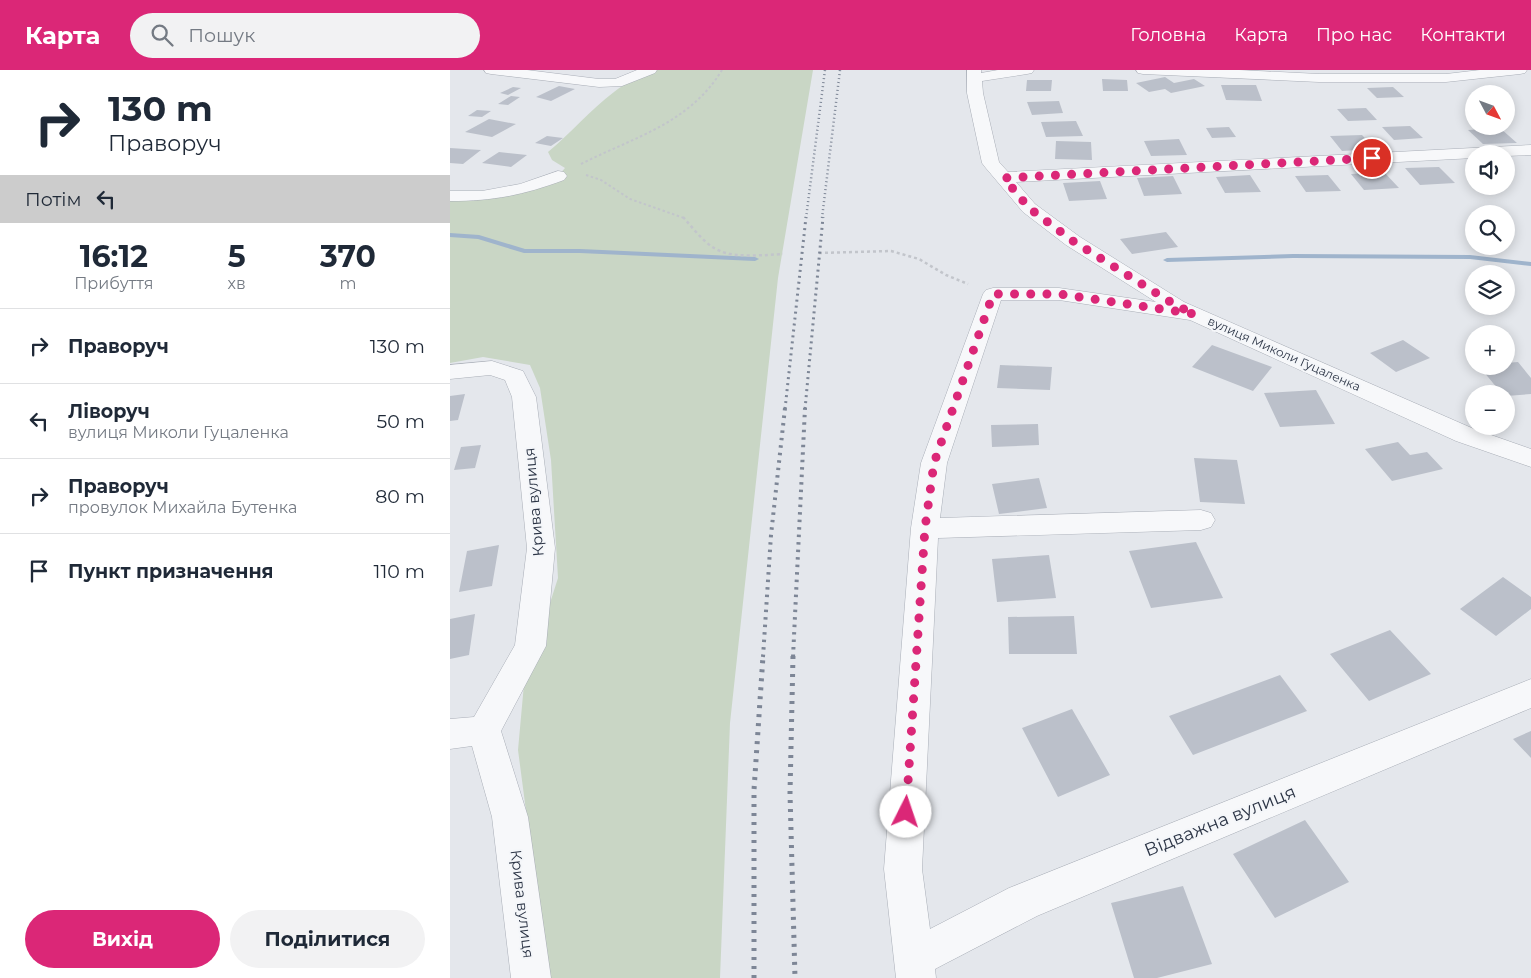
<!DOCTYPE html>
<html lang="uk">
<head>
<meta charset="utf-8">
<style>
	body { margin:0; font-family:Montserrat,sans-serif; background:#f2f2f3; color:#1f2937; height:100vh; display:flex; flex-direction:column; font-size:19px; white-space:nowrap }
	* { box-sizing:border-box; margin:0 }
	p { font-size:16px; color:#747a83 }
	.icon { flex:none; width:28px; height:28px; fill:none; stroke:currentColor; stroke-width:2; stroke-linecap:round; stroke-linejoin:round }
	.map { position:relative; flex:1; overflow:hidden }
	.panel { display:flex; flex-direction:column; background:#fff; width:450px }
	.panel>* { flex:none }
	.guide { background:#fff; color:#1f2937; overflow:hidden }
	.needle { width:32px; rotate:131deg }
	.controls { position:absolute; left:1015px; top:15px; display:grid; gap:10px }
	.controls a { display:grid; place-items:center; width:50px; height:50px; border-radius:50%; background:#fff; box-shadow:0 2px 12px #0003; font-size:25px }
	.pin { position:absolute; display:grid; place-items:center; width:42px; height:42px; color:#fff; margin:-21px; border:2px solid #fff; border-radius:50%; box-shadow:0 1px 5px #0007 }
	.me { position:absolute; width:55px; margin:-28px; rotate:4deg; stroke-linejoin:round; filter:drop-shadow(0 0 4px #0008) }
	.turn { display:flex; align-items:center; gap:18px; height:105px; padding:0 25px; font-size:22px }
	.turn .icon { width:65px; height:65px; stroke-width:2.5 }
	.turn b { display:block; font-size:35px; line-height:42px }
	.then { display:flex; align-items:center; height:48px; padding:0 25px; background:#0003; gap:10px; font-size:19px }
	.eta { display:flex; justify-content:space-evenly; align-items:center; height:85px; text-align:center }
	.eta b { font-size:30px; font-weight:700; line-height:35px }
	.primary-button { display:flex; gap:10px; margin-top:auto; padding:10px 25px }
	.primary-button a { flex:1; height:58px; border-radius:30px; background:#db2777; color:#fff; font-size:20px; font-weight:700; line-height:58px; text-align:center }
	.primary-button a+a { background:#f2f2f3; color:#1f2937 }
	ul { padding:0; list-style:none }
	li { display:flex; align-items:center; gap:15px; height:75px; padding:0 25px; border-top:1px solid #e0e1e3 }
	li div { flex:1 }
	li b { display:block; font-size:19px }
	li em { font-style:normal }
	header { display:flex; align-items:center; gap:30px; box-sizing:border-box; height:70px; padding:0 25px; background:#db2777; color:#fff }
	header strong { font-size:24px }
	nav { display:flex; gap:28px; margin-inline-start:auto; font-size:18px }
	.search { width:350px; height:45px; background:#f2f2f3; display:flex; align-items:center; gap:12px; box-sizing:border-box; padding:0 18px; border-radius:28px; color:#747a83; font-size:19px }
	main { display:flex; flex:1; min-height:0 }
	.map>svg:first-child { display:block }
	.green { fill:#c9d6c5 }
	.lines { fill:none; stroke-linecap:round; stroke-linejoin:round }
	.stream { fill:#9fb4cc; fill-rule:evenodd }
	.building { fill:#bbc0ca }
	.minor-casing { stroke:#a9aeb7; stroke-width:1 }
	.path-far1 { stroke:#c2c5cb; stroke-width:2; stroke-dasharray:2.5 2.5; stroke-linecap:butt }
	.path { stroke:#c2c5cb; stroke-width:2.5; stroke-dasharray:3 3; stroke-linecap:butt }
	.minor { fill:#f7f8fa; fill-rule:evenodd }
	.rail-far3 { stroke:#7d8696; stroke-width:2.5; stroke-dasharray:1 3; stroke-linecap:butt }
	.rail-far2 { stroke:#7d8696; stroke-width:3; stroke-dasharray:2 4; stroke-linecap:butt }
	.rail-far1 { stroke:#7d8696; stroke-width:4; stroke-dasharray:2.5 5; stroke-linecap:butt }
	.rail { stroke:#7d8696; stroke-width:5; stroke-dasharray:3 6; stroke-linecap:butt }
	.route { stroke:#db2777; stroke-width:9; stroke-dasharray:0 16.2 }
	.labels { text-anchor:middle; stroke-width:4; stroke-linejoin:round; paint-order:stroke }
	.far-street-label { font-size:12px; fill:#2b3445; stroke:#f4f6f9 }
	.street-label { font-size:15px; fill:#2b3445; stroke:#f4f6f9 }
	.near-street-label { font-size:18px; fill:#2b3445; stroke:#f4f6f9 }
</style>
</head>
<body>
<header>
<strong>Карта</strong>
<div class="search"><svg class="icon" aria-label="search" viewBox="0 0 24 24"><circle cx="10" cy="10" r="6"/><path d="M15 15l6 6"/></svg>Пошук</div>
<nav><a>Головна</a><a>Карта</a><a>Про нас</a><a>Контакти</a></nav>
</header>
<main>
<section class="panel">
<div class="guide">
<div class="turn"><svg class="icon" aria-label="right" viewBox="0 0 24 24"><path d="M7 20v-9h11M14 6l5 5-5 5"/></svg><div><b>130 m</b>Праворуч</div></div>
<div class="then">Потім<svg class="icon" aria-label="left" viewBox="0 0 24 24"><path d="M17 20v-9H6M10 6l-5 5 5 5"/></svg></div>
</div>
<div class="eta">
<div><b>16:12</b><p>Прибуття</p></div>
<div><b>5</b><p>хв</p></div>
<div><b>370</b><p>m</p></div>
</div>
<ul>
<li><svg class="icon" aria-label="right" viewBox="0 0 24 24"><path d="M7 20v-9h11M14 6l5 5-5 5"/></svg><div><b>Праворуч</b></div><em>130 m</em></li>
<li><svg class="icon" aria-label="left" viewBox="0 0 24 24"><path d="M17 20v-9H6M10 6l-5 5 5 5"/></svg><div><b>Ліворуч</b><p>вулиця Миколи Гуцаленка</p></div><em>50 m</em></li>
<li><svg class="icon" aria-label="right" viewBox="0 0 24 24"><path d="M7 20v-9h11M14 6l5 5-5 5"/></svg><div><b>Праворуч</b><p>провулок Михайла Бутенка</p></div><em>80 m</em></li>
<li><svg class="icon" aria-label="arrive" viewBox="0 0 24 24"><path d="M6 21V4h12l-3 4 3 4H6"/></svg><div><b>Пункт призначення</b></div><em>110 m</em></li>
</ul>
<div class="primary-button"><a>Вихід</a><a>Поділитися</a></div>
</section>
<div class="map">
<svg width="1081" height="908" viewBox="0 0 1081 908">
	<rect width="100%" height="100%" fill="#e4e7ec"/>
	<!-- green -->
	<path class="green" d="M205,0H363L328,208L280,653L270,908H98L68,680L74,614L108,508L101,390L90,318L80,295L33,287L0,293V131L108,106L115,98L102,90L98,82C121,63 141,39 164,22C176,12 191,7 205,0Z"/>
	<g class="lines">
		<!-- stream -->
		<path class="stream" d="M0,163L29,165L75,179H130L305,187L309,189L305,191L130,183H74L28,169L0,167Z
			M843,184L1020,185L1081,192V196L1020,189L843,188L717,192L713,190L717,188Z"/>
	</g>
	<!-- building -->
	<path class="building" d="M715,7L724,13L744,9L755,16L721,23L715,19L699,22L686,13Z
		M652,9L677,10L678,21H653Z
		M577,10H602L601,21H576Z
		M771,15H806L812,31L776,30Z
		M109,16L125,19L101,31L86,27Z
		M63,17L71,18L58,25L50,23Z
		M943,17L954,27L927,28L917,18Z
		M61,26L70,27L58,35L48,34Z
		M609,31L613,43L582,45L577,32Z
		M916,38L927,50L898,51L887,39Z
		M27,40L41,41L32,47L18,46Z
		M39,49L66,54L42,67L15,62Z
		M626,51L633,66L596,67L591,52Z
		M960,56L973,68L944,70L932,57Z
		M779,57L786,67L762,68L756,58Z
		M1050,58L1067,73L1033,74L1018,60Z
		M912,65L925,79L892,81L880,66Z
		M97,66L113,68L101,76L85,73Z
		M729,69L737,85L701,86L694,71Z
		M606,71L641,72L642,90L605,89Z
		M0,78L31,80L13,94L0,93Z
		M49,82L77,85L61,97L32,93Z
		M989,97L1005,113L970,115L955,98Z
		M934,102L949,118L914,120L901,104Z
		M800,105L811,122L775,123L766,107Z
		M878,105L891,121L856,122L845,106Z
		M723,106L732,124L694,126L687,108Z
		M650,111L657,129L619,131L613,113Z
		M716,162L728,177L682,184L670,169Z
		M953,270L980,288L946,302L920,283Z
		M762,275L822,297L803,321L742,297Z
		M1068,292L1081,308V324L1056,326V324H1052L1029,296H1056V293Z
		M550,295L602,297L600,320L547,318Z
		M866,320L885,354L830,357L814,323Z
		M15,324L8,350L0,351V326Z
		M588,354L589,375L542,377L541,355Z
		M948,372L960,385L977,382L993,399L942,411L915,379Z
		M31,375L25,398L4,400L11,377Z
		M744,388L787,390L795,434L750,432Z
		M589,408L597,438L549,444L542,414Z
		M746,472L773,528L701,538L679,481Z
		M49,475L42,516L9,522L17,481Z
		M599,485L606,528L547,532L542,489Z
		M1053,507L1081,527V539L1046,566L1010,539Z
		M25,544L19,585L0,589V549Z
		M624,546L627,584H559L558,547Z
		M940,560L981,604L919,631L880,584Z
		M830,605L857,641L743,685L719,646Z
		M622,639L660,705L608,727L572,658Z
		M1081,661V688L1063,669Z
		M855,750L899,812L825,848L783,784Z
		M733,816L762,894L707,908H684L661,833Z"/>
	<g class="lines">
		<!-- minor casing -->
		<g class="minor-casing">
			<path id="minor" d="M34,0H77L149,9H165L187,0H207L205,3L172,16L149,17L41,4L36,3Z
				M517,0H531V3L548,0H584L582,3L577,4L532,11L533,23L549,92L558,102L1081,75V85L1056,86V84H1024V88L566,112L585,134L630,167L734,232L1024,359L1081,379V397L1006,371L740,250L609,230H551L497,393L490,448L751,440L761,443L765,450L761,457L751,460L488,468L472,799L480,859L559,818L1081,609V638L587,846L485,899L486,908H446L434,799L461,458L471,393L533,224L536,220L543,218H609L706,232L616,175L573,142L535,97L532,93L517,23Z
				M686,0H789L869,4H996L1030,0H1077L1075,3L1070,4L996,12H869L693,4L688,3Z
				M108,101L114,102L117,106L114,110C73,125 44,131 0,131V121H32L70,114Z
				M42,291L73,301L86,327L105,478L96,576L51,661L78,747L101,908H61L42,747L22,676L0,679V649L24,647L65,575L77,478L62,327L55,310L40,305L0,309V295Z"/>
		</g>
		<!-- path-far1 -->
		<path class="path-far1" d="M131,94C184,67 239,54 272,0
			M136,105L151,110L180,129L234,148"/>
		<!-- path -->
		<path class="path" d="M233,147C244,159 255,175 270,181C285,188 317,185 333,184
			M369,183L441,181L469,189L496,205L518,214"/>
		<!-- minor -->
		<use href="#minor" class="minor"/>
		<!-- rail-far3 -->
		<path class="rail-far3" d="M356,148L375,0
			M372,148L390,0"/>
		<!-- rail-far2 -->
		<path class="rail-far2" d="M335,339L356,147
			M355,339L373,147"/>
		<!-- rail-far1 -->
		<path class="rail-far1" d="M313,587L321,465L335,338
			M343,587L355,338"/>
		<!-- rail -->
		<path class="rail" d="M343,586L340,723L345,908
			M304,908V720L313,586"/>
	</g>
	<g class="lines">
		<!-- route -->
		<path class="route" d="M456,742L475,458L484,393L543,224H609L745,244L727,236L623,171L579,138L554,108L922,88"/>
	</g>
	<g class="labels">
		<!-- far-street labels -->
		<g class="far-street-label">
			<text transform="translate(834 284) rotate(24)" y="4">вулиця Миколи Гуцаленка</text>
		</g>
		<!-- street labels -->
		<g class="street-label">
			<text transform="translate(84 432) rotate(-95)" y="5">Крива вулиця</text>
			<text transform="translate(72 834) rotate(83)" y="5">Крива вулиця</text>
		</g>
		<!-- near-street labels -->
		<g class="near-street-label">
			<text transform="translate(770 751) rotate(-22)" y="6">Відважна вулиця</text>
		</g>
	</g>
</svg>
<div class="controls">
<a><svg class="needle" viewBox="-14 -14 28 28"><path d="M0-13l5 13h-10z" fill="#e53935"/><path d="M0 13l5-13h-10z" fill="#747a83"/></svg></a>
<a><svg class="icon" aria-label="sound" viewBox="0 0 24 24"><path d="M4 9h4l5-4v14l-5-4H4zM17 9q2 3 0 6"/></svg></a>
<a><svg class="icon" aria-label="search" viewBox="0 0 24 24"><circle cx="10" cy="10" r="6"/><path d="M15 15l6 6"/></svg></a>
<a><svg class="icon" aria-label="layers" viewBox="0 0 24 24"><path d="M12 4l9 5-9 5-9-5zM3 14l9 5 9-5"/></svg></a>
<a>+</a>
<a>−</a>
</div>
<div class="pin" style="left:922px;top:88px;background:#d93025"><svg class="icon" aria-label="arrive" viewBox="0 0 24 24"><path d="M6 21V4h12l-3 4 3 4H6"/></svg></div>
<svg class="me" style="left:456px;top:742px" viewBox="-20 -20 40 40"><circle r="19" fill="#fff"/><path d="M0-13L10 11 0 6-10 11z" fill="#db2777"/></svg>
</div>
</main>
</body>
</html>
